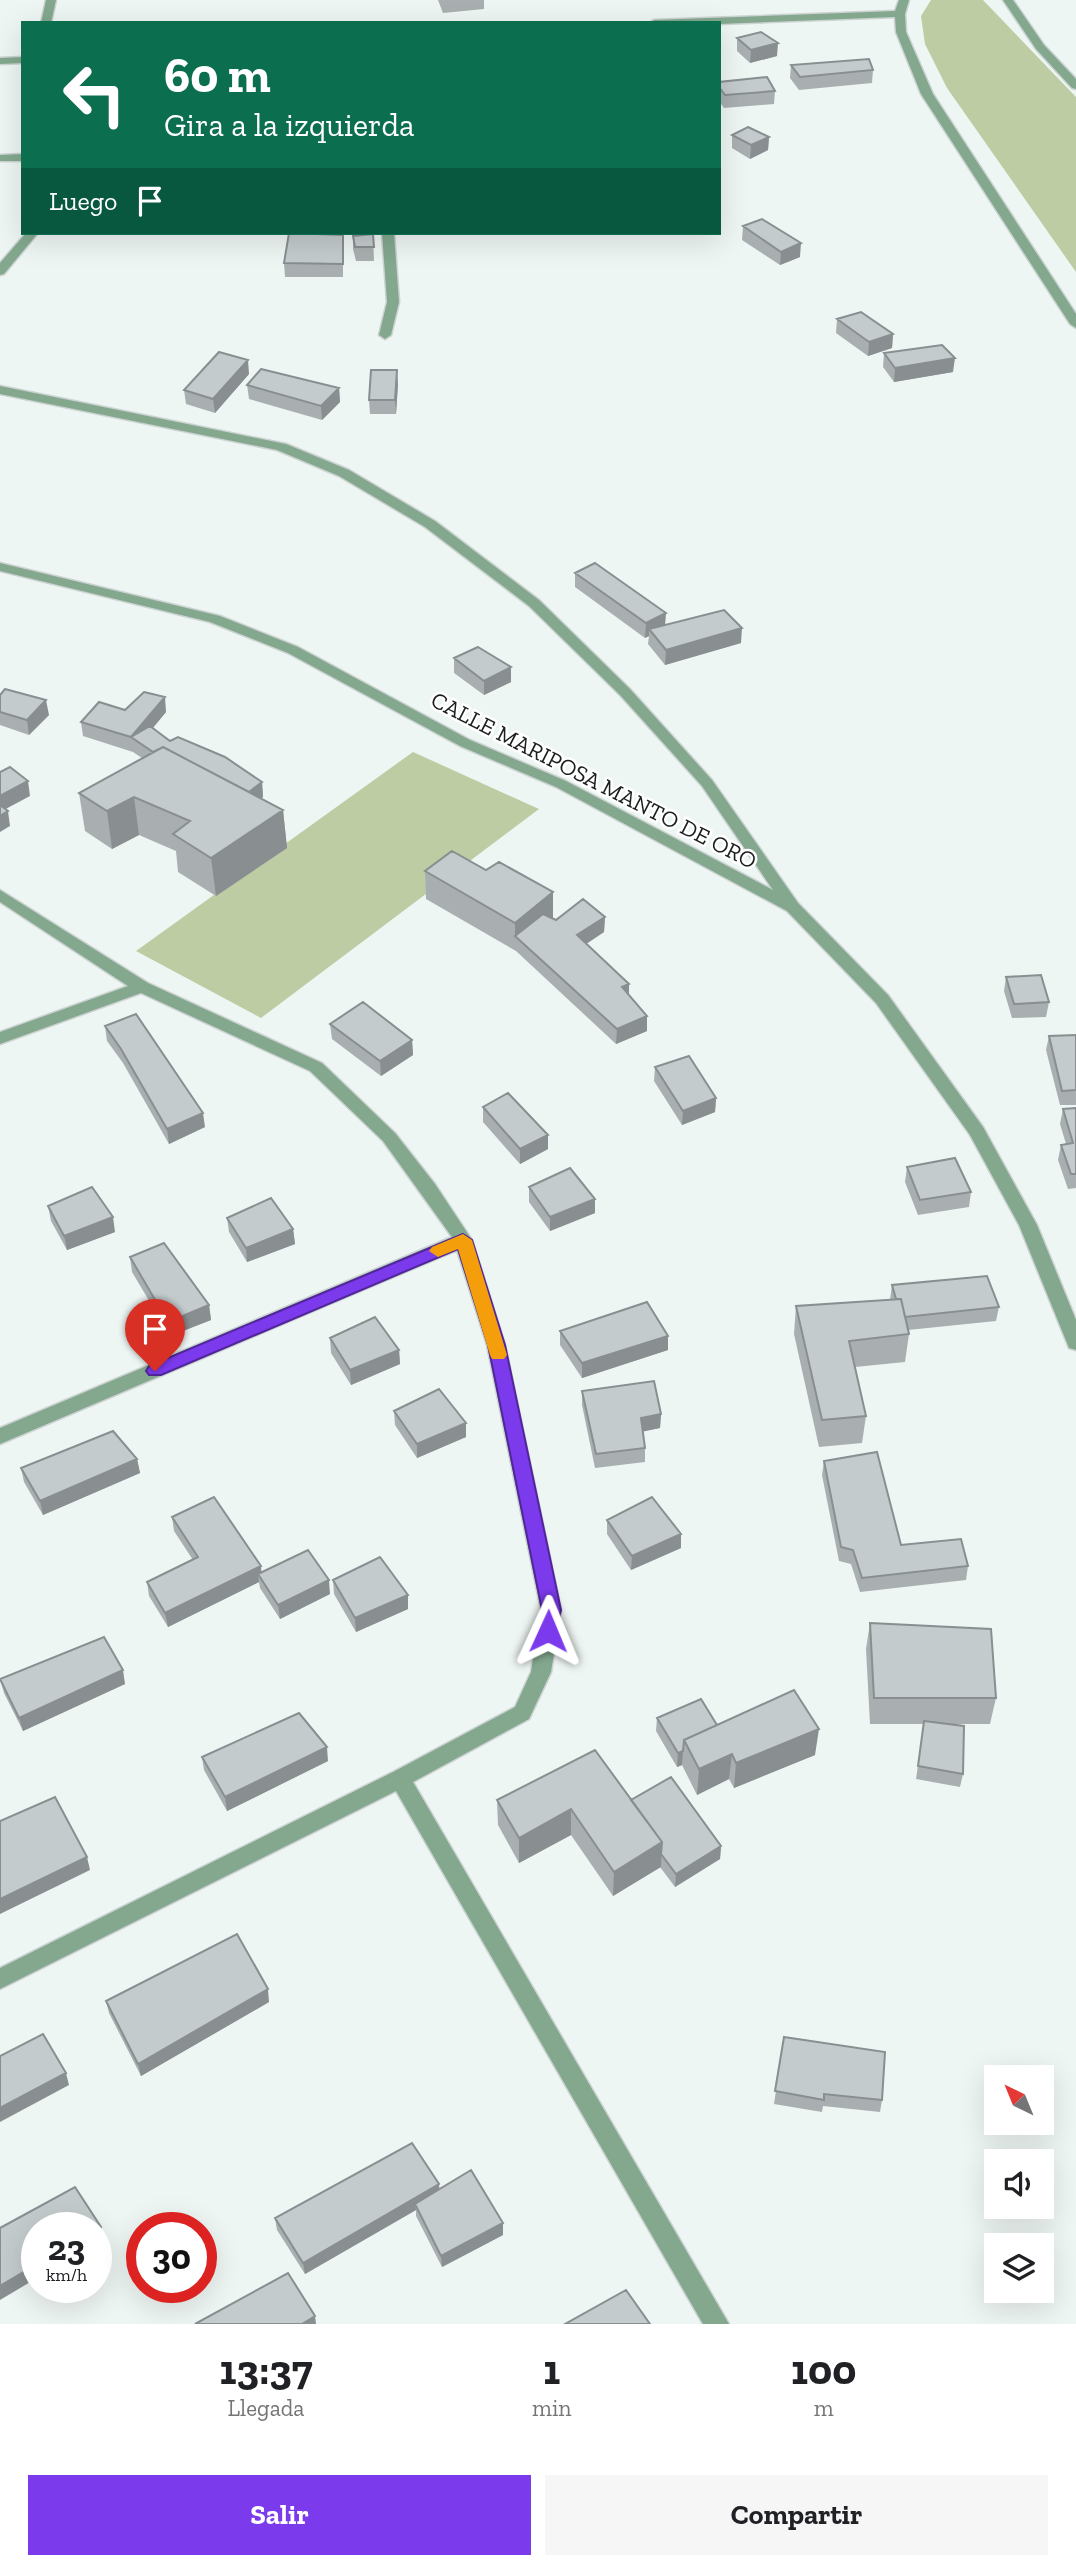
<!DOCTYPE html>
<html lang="es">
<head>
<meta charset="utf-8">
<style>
	body { margin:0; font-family:"Zilla Slab",serif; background:#f6f6f6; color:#202124; height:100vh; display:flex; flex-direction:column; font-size:26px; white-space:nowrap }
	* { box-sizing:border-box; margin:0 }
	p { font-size:23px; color:#757577 }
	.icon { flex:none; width:38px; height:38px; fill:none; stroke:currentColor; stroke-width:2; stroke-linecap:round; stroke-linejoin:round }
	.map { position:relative; height:2324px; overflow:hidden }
	.panel { display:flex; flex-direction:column; background:#fff; flex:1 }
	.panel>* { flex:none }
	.top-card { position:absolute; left:21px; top:21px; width:700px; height:214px; border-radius:0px; box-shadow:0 7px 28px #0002; background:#0b6e4f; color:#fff; overflow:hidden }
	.needle { width:46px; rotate:317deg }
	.buttons { position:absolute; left:984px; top:2065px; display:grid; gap:14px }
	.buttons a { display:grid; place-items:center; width:70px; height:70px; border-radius:0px; background:#fff; box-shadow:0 7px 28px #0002; font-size:35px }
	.speed { position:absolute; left:21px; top:2212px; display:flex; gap:14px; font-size:35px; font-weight:700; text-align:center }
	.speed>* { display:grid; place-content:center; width:91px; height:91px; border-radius:50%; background:#fff; box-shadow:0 7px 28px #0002; line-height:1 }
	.speed small { font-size:18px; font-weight:400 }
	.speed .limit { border:10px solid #d22; background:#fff; color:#111 }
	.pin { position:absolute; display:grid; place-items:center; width:60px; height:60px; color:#fff; margin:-72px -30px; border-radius:50% 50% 50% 0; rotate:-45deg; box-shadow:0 0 7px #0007 }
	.pin .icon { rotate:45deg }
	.me { position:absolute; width:77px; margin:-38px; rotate:1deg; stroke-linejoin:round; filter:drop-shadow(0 0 5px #0008) }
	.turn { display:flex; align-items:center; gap:24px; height:147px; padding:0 28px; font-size:32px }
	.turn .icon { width:91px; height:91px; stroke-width:2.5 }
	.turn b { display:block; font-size:49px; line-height:60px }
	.then { display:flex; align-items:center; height:66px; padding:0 28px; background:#0003; gap:14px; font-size:26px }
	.eta { display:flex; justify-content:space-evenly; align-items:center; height:119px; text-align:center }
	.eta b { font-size:42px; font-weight:700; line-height:49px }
	.cta { display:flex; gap:14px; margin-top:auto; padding:14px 28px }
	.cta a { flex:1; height:80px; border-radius:0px; background:#7c3aed; color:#fff; font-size:28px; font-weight:700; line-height:80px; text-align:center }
	.cta a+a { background:#f6f6f6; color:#202124 }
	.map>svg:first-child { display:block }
	.green { fill:#bdcca2 }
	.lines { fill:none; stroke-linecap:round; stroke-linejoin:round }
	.minor-casing { stroke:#ccd3d2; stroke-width:3 }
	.minor { fill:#83a88e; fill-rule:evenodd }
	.wall { fill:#a9afb0 }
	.shaded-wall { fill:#898e90 }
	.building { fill:#c4cbcd; stroke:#898e90; stroke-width:2 }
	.route { fill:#7c3aed; stroke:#51269a; stroke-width:2 }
	.slow { fill:#f59e0b }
	.labels { text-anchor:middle; stroke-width:5; stroke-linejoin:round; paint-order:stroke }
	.street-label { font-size:23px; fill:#1b1e1d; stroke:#fff }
</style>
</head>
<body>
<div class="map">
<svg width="1076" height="2324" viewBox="0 0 1076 2324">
	<rect width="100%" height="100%" fill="#eef6f4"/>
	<!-- green -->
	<path class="green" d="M931,0H983L1076,97V272L947,88L925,44L921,16Z
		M413,752L539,809L261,1018L136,951Z"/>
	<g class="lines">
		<!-- minor casing -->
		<g class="minor-casing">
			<path id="minor" d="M46,0H56L51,23H41Z
				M899,0H909L905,14L906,32L933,94L1076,314V328L1070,324L921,94L896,32L895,17L719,24L649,23L654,20L895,11Z
				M1003,0H1013L1044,45L1076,79V89L1072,88L1036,49Z
				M23,57V63L0,64V58Z
				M23,154V161H0V155Z
				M26,233H38L4,274L0,275V263Z
				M382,233H394L399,302L391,335L385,339L379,335L387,302Z
				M0,386L286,444L349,470L435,521L539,600L630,689L712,780L798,903L888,995L983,1127L1037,1225L1076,1320V1350L1069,1348L1067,1343L1019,1225L970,1135L876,1003L787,911L556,787L460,746L288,653L210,622L0,571V563L220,616L298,647L470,740L566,781L773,890L702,786L620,695L529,606L425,527L339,476L277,450L0,394Z
				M0,890L148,983L322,1063L395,1133L435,1184L472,1240L505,1345L561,1610L551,1672L529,1719L413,1782L729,2324H703L396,1791L0,1989V1968L393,1772L515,1707L531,1672L541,1610L487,1345L457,1250L0,1444V1428L452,1237L383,1141L310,1071L141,993L0,1044V1032L128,986L0,902Z"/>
		</g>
		<!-- minor -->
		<use href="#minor" class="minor"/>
	</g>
	<!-- wall -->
	<path class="wall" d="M438,0H484V9L443,13Z
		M737,38L777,56L750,63L737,51Z
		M791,65L873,70L872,83L799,90L790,78Z
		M719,82L775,91L774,104L724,108L719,101Z
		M732,135L769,137L768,150L750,159L732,148Z
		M743,226L800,257L780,265L742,240Z
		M373,234L374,261H356L353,249V236Z
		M343,235V277H285L284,263Z
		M837,319L893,334L892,348L868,356L836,333Z
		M884,353L953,372L894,382L883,367Z
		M249,374L215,413L186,404L184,390Z
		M398,384L396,414H370L369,400Z
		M247,385L339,388L340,402L322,420L249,399Z
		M575,573L665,625L741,643L665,665L648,644L649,636L645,638L575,587Z
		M454,658L511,682L484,695L454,673Z
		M0,695L49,715L29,735L0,725Z
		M125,710L166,712L153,728L170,741L262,782L263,797L261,798L283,810L287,848L216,896L178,872L176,851L139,835L112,849L85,831L79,793L142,758L133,752L83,736L81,722Z
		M425,871L556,920L605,917L604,932L586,944L629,995L647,1031L616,1044L516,951L426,899Z
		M1006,977L1049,1002L1046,1017L1012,1018L1004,991Z
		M330,1024L412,1040L413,1055L381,1076L332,1039Z
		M105,1026L205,1127L169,1144L123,1063L107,1041Z
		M1076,1035V1105H1060L1046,1050L1049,1036Z
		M655,1067L716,1098L715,1112L682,1125L654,1081Z
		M483,1107L548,1149L520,1164L483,1122Z
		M1076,1108V1188L1068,1189L1058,1160L1061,1145L1066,1144L1060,1124L1063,1109Z
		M907,1167L971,1192L969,1207L918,1215L905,1182Z
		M529,1187L595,1199V1213L550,1231L529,1202Z
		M48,1206L115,1232L67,1250L51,1221Z
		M227,1218L293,1229L295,1244L247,1262L229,1232Z
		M130,1257L209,1305L211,1320L170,1336L132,1272Z
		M892,1285L999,1307L996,1321L908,1330L909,1334L905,1362L855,1367L866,1416L862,1443L819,1447L794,1334L796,1306L890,1300Z
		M560,1331L668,1336V1350L582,1378L560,1345Z
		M330,1338L399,1350L400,1364L351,1385L331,1353Z
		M582,1391L661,1414L660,1428L643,1431L645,1448V1462L595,1468L582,1405Z
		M394,1411L466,1437L417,1458L395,1425Z
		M137,1459L140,1473L43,1515L24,1482L21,1468Z
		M824,1461L901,1545L968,1566L966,1580L860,1592L851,1564L839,1561L822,1475Z
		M172,1517L261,1566V1573L330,1594L280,1619L260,1588L259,1582L168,1627L149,1596L147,1582L193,1560L174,1531Z
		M607,1520L681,1534V1548L631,1570L607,1534Z
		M333,1580L408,1595V1609L356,1632L334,1594Z
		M870,1623L996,1698L990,1724H946L963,1774L960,1787L916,1779L924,1724H870L866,1649Z
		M0,1679L125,1684L23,1731L4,1693Z
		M657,1718L717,1725L815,1755L734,1788L729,1779L697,1795L682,1765L677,1767L656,1731Z
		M202,1757L328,1761L227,1811L204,1770Z
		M497,1800H631L721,1846L720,1859L675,1887L660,1867L613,1896L571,1835L519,1863L498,1825Z
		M106,2001L269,2002L141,2076L109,2013Z
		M784,2037L882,2100L880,2112L823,2106L822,2112L774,2104Z
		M439,2184V2189L503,2223V2235L442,2267L416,2216V2210L305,2274L277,2230L275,2218Z"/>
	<!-- shaded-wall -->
	<path class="shaded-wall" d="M778,43L777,56L750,63L751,50Z
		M769,137L768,150L750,159L751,145Z
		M801,243L800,257L780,265L781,252Z
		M893,334L892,348L868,356L869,342Z
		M955,358L953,372L894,382L895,368Z
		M248,360L249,374L215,413L213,399Z
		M397,370L398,384L396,414L395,400Z
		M339,388L340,402L322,420L321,406Z
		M666,613L665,627L649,629V636L645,638L646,623Z
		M742,628L741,643L665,665L666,650Z
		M511,667V682L484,695V681Z
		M165,697L166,712L140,743L131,737Z
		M46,700L49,715L29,735L27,720Z
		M28,781L30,796L0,812V796Z
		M262,782L263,797L233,820L231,805Z
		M134,797L139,835L112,849L107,811Z
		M283,810L287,848L216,896L211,858Z
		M8,811L10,826L0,832V816Z
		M553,892V920L515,936V923Z
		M605,917L604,932L577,950V935Z
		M629,984V998L622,987Z
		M647,1016V1031L616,1044L617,1029Z
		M412,1040L413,1055L381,1076L380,1061Z
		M716,1098L715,1112L682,1125L683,1111Z
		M203,1113L205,1127L169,1144L167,1129Z
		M548,1135V1149L520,1164V1149Z
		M595,1199V1213L550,1231V1217Z
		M113,1217L115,1232L67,1250L64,1236Z
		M293,1229L295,1244L247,1262L246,1248Z
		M209,1305L211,1320L170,1336L168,1322Z
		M668,1336V1350L582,1378V1363Z
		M399,1350L400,1364L351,1385L350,1370Z
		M661,1414L660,1428L641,1432V1418Z
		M466,1423V1437L417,1458V1444Z
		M137,1459L140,1473L43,1515L40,1501Z
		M681,1534V1548L631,1570L632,1556Z
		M261,1566L262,1580L258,1574L259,1582L168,1627L165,1613Z
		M329,1580L330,1594L280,1619L278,1605Z
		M408,1595V1609L356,1632L355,1618Z
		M123,1670L125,1684L23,1731L19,1718Z
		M819,1729L815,1755L734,1788L736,1763Z
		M327,1747L328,1761L227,1811L225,1797Z
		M683,1751L682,1765L677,1767L678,1753Z
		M732,1754L729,1779L697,1795L699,1769Z
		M571,1809V1835L519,1863V1838Z
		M662,1842L661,1867L613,1896L614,1872Z
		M721,1846L720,1859L675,1887L676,1874Z
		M87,1857L90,1870L0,1914V1899Z
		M268,1989L269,2002L141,2076L138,2064Z
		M66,2073L69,2085L0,2122V2108Z
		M439,2184L440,2196L415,2204L416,2210L305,2274L303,2263Z
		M503,2223V2235L442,2267L441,2256Z
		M101,2227L104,2239L96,2244V2230Z
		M37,2264V2278L0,2300V2286Z
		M315,2316L316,2324H302Z"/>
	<!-- building -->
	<path class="building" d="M761,32L778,43L751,50L737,38Z
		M869,59L873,70L800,77L791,65Z
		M767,77L775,91L725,95L719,87V82Z
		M748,127L769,137L751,145L732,135Z
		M762,219L801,243L781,252L743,226Z
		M289,233L343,235V264L284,263Z
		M373,234L374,247H355L353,236Z
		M861,312L893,334L869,342L837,319Z
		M942,345L955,358L895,368L884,353Z
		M219,352L248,360L213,399L184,390Z
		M261,369L339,388L321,406L247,385Z
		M371,370H397L395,400H369Z
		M595,563L666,613L646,623L575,573Z
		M724,610L742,628L666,650L649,629Z
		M478,647L511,667L484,681L454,658Z
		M5,689L46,700L27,720L0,712V695Z
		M144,692L165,697L131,737L81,722L99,702L125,710Z
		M150,726L170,741L178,737L225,757L262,782L249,792L163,747L153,752L131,737Z
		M163,747L283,810L211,858L173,834L190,821L134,797L107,811L79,793Z
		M10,767L28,781L0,796V772Z
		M0,805L8,811L0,816Z
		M452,851L486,870L499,862L553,892L515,923L425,871Z
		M583,899L605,917L577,935L629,984L622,987L647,1016L617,1029L515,936L543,914L556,920Z
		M1041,975L1049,1002L1014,1004L1006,977Z
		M363,1002L412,1040L380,1061L330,1024Z
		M136,1014L203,1113L167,1129L121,1049L105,1026Z
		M1076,1035V1090L1062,1091L1049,1036Z
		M689,1056L716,1098L683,1111L655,1067Z
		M508,1093L548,1135L520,1149L483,1107Z
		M1076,1108V1174H1071L1061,1145L1073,1143L1063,1109Z
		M955,1158L971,1192L920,1200L907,1167Z
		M570,1168L595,1199L550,1217L529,1187Z
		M92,1187L113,1217L64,1236L48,1206Z
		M271,1198L293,1229L246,1248L227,1218Z
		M164,1243L209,1305L168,1322L130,1257Z
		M987,1276L999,1307L905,1317L901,1299H896L892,1285Z
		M901,1299L909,1334L849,1341L866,1416L822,1420L796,1306Z
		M647,1302L668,1336L582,1363L560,1331Z
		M375,1317L399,1350L350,1370L330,1338Z
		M654,1381L661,1414L641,1418L645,1448L596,1454L582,1391Z
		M439,1389L466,1423L417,1444L394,1411Z
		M113,1431L137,1459L40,1501L21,1468Z
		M877,1452L901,1545L961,1539L968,1566L862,1578L853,1550L841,1547L824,1461Z
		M214,1497L261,1566L165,1613L147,1582L198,1557L172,1517Z
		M652,1497L681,1534L632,1556L607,1520Z
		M308,1550L329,1580L278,1605L258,1574Z
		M380,1557L408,1595L355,1618L333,1580Z
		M870,1623L991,1629L996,1698H874Z
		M104,1637L123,1670L19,1718L0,1679Z
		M794,1690L819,1729L736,1763L732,1754L699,1769L684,1740Z
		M701,1699L717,1725L684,1740L683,1751L678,1753L657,1718Z
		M299,1713L327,1747L225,1797L202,1757Z
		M924,1721L964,1726L963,1774L918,1766Z
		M595,1750L662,1842L614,1872L571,1809L519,1838L497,1800Z
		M671,1777L721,1846L676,1874L661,1854L662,1842L631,1800Z
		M55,1797L87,1857L0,1899V1821Z
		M237,1934L268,1989L138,2064L106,2001Z
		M43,2034L66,2073L0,2108V2056Z
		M784,2037L885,2052L882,2100L824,2094V2100L775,2091Z
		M412,2143L439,2184L303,2263L275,2218Z
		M471,2170L503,2223L441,2256L415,2204Z
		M75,2187L101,2227L96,2230V2228H37V2264L0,2286V2228Z
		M288,2273L315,2316L302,2324H195Z
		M626,2290L650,2324H565Z"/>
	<!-- route -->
	<path class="route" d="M463,1234L472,1240L505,1345L561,1610L554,1637L548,1639L541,1637L539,1631L542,1610L488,1345L458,1249L161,1375H149L146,1371L149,1366Z"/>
	<!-- slow -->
	<path class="slow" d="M463,1234L472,1240L507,1355L504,1359H492L490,1355L458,1249L438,1257L429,1251L432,1247Z"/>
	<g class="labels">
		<!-- street labels -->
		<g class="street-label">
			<text transform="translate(594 780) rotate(27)" y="8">CALLE MARIPOSA MANTO DE ORO</text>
		</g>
	</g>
</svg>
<div class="buttons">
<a><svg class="needle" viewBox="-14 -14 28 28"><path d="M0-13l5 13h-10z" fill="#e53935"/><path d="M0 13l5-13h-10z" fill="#757577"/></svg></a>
<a><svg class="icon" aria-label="sound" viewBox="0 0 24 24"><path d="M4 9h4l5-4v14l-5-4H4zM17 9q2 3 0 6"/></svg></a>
<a><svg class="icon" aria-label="layers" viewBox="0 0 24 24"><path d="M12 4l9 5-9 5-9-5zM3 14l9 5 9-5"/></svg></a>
</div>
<div class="speed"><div>23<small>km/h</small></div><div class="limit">30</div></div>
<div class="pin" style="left:155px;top:1371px;background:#d93025"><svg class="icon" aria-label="arrive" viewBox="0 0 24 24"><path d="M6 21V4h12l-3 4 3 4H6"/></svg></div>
<svg class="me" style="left:548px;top:1631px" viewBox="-20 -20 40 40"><path d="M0-17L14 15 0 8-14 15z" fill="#7c3aed" stroke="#fff" stroke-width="4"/></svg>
<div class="top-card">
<div class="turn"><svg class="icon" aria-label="left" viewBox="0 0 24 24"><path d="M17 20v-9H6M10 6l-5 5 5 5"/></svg><div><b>60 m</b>Gira a la izquierda</div></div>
<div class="then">Luego<svg class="icon" aria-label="arrive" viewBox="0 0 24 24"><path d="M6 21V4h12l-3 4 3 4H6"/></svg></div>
</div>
</div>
<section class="panel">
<div class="eta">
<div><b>13:37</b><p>Llegada</p></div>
<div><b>1</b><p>min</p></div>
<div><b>100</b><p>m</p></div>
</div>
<div class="cta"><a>Salir</a><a>Compartir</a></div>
</section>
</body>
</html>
